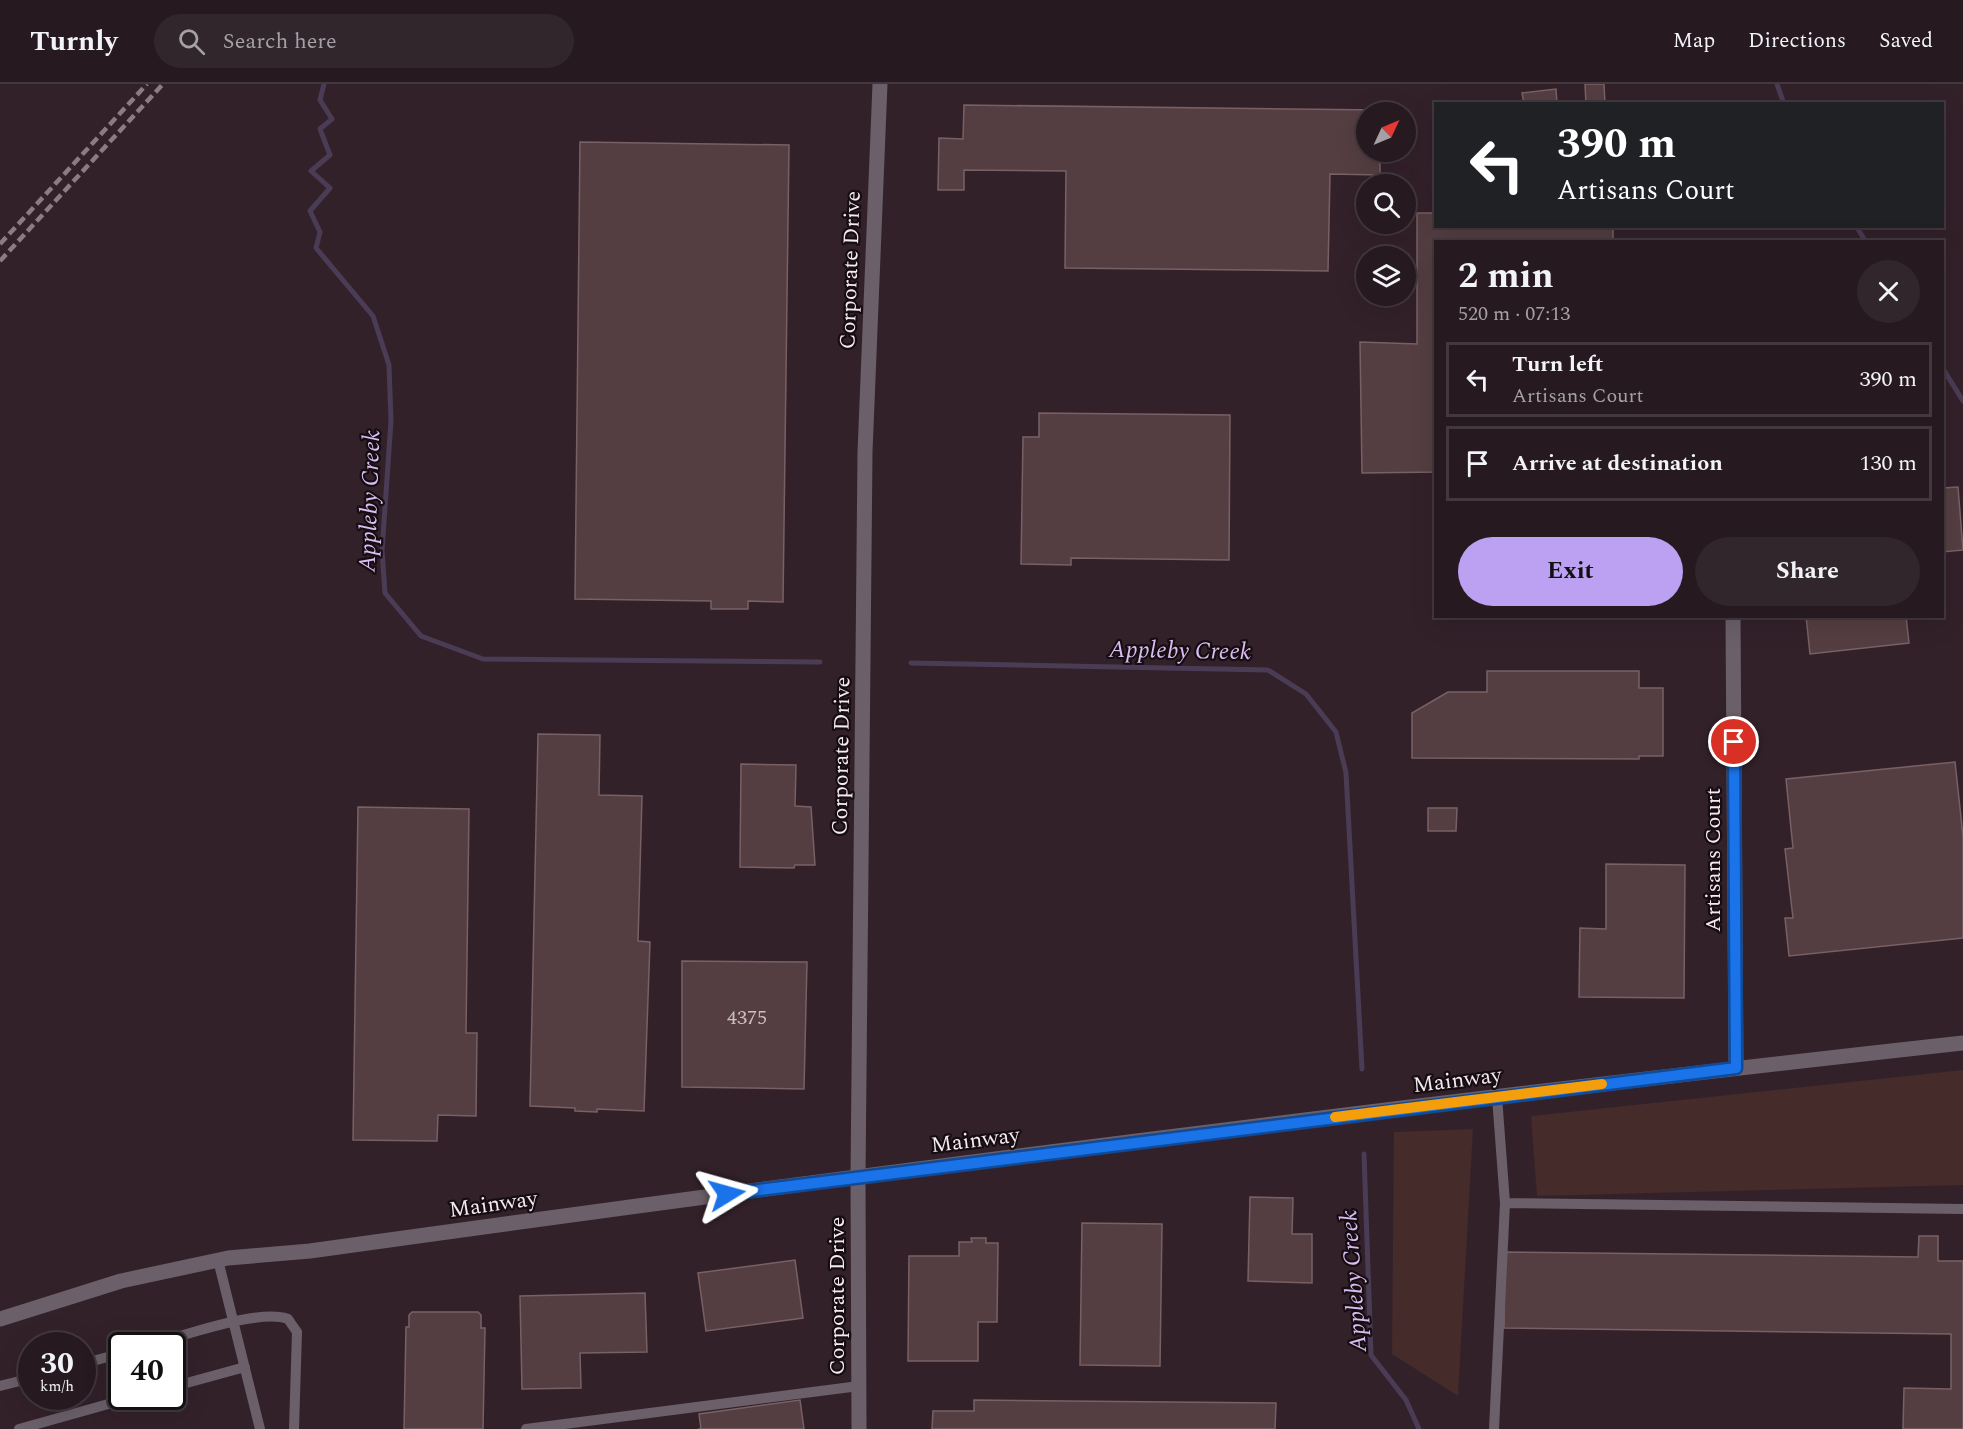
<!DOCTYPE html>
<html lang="en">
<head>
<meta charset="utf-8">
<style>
	body { margin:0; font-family:Spectral,serif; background:#32262d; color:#f1f3f6; height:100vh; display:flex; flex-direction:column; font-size:22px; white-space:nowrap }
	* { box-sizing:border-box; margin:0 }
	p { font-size:20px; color:#a4a0a5 }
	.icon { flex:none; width:33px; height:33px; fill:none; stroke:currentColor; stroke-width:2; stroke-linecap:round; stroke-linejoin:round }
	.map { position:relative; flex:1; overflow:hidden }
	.details { position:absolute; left:1434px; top:156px; width:510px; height:378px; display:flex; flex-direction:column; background:#261920; border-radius:0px; box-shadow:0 6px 24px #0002,0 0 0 2px #42383e }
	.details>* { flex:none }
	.banner { position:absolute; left:1434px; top:18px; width:510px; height:126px; border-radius:0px; box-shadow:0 6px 24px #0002,0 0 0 2px #42383e; background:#202124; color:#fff; overflow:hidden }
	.needle { width:39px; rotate:46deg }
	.buttons { position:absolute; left:1356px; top:18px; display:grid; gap:12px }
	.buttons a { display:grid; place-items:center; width:60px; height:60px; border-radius:50%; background:#261920; box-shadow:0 6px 24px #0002,0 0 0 2px #42383e; font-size:30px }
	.speed { position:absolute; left:18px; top:1248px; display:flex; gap:12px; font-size:30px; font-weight:700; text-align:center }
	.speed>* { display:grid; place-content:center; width:78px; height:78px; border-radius:50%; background:#261920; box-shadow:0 6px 24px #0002,0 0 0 2px #42383e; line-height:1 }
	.speed small { font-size:15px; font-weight:400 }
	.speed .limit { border:3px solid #111; border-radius:9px; background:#fff; color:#111 }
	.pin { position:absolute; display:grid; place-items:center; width:51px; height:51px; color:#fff; margin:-26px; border:3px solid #fff; border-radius:50%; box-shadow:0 2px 6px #0007 }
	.me { position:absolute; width:66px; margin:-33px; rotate:82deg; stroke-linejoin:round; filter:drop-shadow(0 0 4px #0008) }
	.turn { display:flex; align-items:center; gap:21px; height:126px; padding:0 24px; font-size:27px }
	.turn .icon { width:78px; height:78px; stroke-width:2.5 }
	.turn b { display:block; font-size:42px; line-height:51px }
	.round { display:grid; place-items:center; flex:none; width:63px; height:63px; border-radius:32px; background:#32262d }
	.head { display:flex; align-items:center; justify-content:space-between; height:102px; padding:0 24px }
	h1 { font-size:36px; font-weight:700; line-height:45px }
	.action { display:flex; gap:12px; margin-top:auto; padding:12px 24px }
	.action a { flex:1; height:69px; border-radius:36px; background:#bca0f2; color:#111; font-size:24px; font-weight:700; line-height:69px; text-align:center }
	.action a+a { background:#32262d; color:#f1f3f6 }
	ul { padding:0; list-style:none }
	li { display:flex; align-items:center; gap:18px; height:75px; margin:0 12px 9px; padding:0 12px; border:3px solid #42383e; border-radius:0px }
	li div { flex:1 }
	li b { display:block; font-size:22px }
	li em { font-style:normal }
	header { display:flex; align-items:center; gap:36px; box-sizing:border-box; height:84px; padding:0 30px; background:#261920; border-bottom:2px solid #42383e }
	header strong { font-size:28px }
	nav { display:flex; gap:33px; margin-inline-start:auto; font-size:21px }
	.search { width:420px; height:54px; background:#32262d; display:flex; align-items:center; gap:15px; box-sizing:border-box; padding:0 21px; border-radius:33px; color:#a4a0a5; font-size:22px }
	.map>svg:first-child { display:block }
	.green { fill:#452b29 }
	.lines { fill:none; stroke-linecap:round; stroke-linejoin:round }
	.stream { stroke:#4b3c56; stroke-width:5 }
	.building { fill:#543e42; stroke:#786165; stroke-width:1.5 }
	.service { stroke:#6b606a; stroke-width:10 }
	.minor { stroke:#6b606a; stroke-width:15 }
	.tertiary { stroke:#6b606a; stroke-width:15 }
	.rail { stroke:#8b7b83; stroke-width:4.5; stroke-dasharray:9 4.5; stroke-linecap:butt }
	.route-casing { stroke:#114b97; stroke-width:15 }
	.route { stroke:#1a73e8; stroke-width:10 }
	.slow { stroke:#f59e0b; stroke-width:10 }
	.labels { text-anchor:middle; stroke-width:4.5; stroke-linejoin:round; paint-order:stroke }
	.number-label { font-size:20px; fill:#cebec4 }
	.street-label { font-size:22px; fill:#f6e9ef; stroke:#150d11 }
	.water-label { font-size:24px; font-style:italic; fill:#dbbdf1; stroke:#150d11 }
</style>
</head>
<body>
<header>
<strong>Turnly</strong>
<div class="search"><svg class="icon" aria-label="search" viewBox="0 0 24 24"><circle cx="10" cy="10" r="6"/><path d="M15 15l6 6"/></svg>Search here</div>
<nav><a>Map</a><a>Directions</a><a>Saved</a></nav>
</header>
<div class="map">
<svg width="1963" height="1345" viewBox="0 0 1963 1345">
	<rect width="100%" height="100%" fill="#33212a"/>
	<!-- green -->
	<path class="green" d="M1963,986V1101L1537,1112L1531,1032Z
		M1473,1045L1458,1312L1392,1270L1394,1048Z"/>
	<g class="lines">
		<!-- stream -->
		<path class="stream" d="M324,0L320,16L332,35L320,45L330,71L311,87L330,104L310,127L320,148L316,164L373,232L389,281L391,337L382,467L385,509L421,552L483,575L820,578
			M1777,0L1784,20
			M1856,142L1866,158
			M1942,283L1963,317
			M911,579L1268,586L1306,610L1336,648L1346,689L1362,985
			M1364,1070L1371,1271L1406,1316L1419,1345"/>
	</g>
	<!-- building -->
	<path class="building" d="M1585,0H1604L1605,20H1586Z
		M1556,5L1557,20H1524L1522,9Z
		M964,21L1380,26V28H1366V68H1380V91L1330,90L1328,187L1065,184L1066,87L964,86V106H938L939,54L963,55Z
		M580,58L789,61L783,518L748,517V525H711V517L575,515Z
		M1417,129H1436V142H1613V158H1436V388L1362,389L1360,258L1417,260Z
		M1039,329L1230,331L1229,476L1071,474V481L1021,480L1023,353H1039Z
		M1958,403L1963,466L1942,468V404Z
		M1806,532H1906L1909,559L1810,570Z
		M1487,587H1639V604H1663V672H1639V675L1412,674V629L1448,608H1487Z
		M538,650L600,651L599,711L642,712L638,857L650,858L644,1027L597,1025V1028L575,1027V1024L530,1022Z
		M1955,678L1963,752V854L1789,872L1785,834H1793L1785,765L1793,764L1786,695Z
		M741,680L796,681L795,722L811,723L815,781H795L794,784L740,783Z
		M358,723L469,725L466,949H477L476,1032L438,1031L437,1057L353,1056Z
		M1428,724H1457L1456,747H1428Z
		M1606,780L1685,781L1684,914L1579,913L1580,844L1606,845Z
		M682,877L807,878L804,1005L682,1003Z
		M1250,1113L1293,1114L1292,1150H1312V1199L1248,1197Z
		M1082,1139L1162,1140L1160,1282L1080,1281Z
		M1919,1152H1938V1177H1963V1345H1903L1904,1304L1951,1305V1250L1504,1244L1505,1168L1918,1173Z
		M971,1154H986V1159H998L997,1238H978V1277H908L909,1172H959V1158H972Z
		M795,1176L803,1234L706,1247L698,1189Z
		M645,1209L647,1268L580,1269L581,1304L522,1305L520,1212Z
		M412,1228H478L481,1231V1244H485L483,1345H404L406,1243H409V1231Z
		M800,1316L804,1345H698H701L699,1330Z
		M974,1316L1276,1319L1275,1345H932L933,1327H974Z"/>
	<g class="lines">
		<!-- service -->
		<path class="service" d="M1497,1013L1505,1119
			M218,1176L260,1345
			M148,1262C178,1253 260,1224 288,1235L297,1248L294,1345
			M82,1280L122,1269
			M0,1302L32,1294
			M172,1303L245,1283
			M19,1345L137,1312
			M526,1345L859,1302
			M1494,1345L1505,1119L1963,1125"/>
		<!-- minor -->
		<path class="minor" d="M1733,532L1736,984"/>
		<!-- tertiary -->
		<path class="tertiary" d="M0,1235L121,1197L228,1174L310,1167C860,1090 1411,1020 1963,959
			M859,1345L858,1093L865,368L880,0"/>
		<!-- rail -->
		<path class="rail" d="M0,160L147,0
			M0,177L163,0"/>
	</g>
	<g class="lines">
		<!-- route casing -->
		<g class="route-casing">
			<path id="route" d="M727,1110L1736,984L1734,658"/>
		</g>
		<!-- route -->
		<use href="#route" class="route"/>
		<!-- slow -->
		<path class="slow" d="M1335,1033L1602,1000"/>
	</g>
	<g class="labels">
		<!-- number labels -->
		<g class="number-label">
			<text x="747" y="940">4375</text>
		</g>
		<!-- street labels -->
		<g class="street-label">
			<text transform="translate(849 186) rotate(-88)" y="8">Corporate Drive</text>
			<text transform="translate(840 672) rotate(-89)" y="8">Corporate Drive</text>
			<text transform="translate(1712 776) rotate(-90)" y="8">Artisans Court</text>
			<text transform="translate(1457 995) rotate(-7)" y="8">Mainway</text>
			<text transform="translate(975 1055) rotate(-7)" y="8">Mainway</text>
			<text transform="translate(493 1119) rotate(-8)" y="8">Mainway</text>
			<text transform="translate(836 1212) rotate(-90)" y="8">Corporate Drive</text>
		</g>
		<!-- water labels -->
		<g class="water-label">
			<text transform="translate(369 417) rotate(-88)" y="8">Appleby Creek</text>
			<text transform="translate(1180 566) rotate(1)" y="8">Appleby Creek</text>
			<text transform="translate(1353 1197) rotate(-94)" y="8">Appleby Creek</text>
		</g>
	</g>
</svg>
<div class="buttons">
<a><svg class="needle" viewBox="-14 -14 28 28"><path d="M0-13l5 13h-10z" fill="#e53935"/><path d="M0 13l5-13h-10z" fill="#a4a0a5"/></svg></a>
<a><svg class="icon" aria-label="search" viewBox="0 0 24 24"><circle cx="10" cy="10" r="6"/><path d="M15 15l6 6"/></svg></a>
<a><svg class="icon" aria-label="layers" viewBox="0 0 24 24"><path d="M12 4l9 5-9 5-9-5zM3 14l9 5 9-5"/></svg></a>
</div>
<div class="speed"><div>30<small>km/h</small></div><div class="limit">40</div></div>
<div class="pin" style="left:1734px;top:658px;background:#d93025"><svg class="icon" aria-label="arrive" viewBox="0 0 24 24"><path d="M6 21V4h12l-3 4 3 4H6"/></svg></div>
<svg class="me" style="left:727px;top:1110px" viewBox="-20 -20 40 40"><path d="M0-17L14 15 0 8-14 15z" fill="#1a73e8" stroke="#fff" stroke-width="4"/></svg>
<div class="banner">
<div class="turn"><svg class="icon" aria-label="left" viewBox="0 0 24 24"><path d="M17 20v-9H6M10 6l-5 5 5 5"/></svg><div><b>390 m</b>Artisans Court</div></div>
</div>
<section class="details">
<div class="head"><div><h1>2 min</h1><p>520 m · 07:13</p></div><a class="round"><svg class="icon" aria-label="close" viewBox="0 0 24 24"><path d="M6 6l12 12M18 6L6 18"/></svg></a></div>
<ul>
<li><svg class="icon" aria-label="left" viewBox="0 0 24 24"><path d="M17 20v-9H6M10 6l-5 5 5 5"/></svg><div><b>Turn left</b><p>Artisans Court</p></div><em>390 m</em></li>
<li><svg class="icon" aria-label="arrive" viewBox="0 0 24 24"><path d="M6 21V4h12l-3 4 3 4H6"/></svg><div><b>Arrive at destination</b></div><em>130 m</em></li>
</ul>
<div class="action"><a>Exit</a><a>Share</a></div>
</section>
</div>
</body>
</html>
